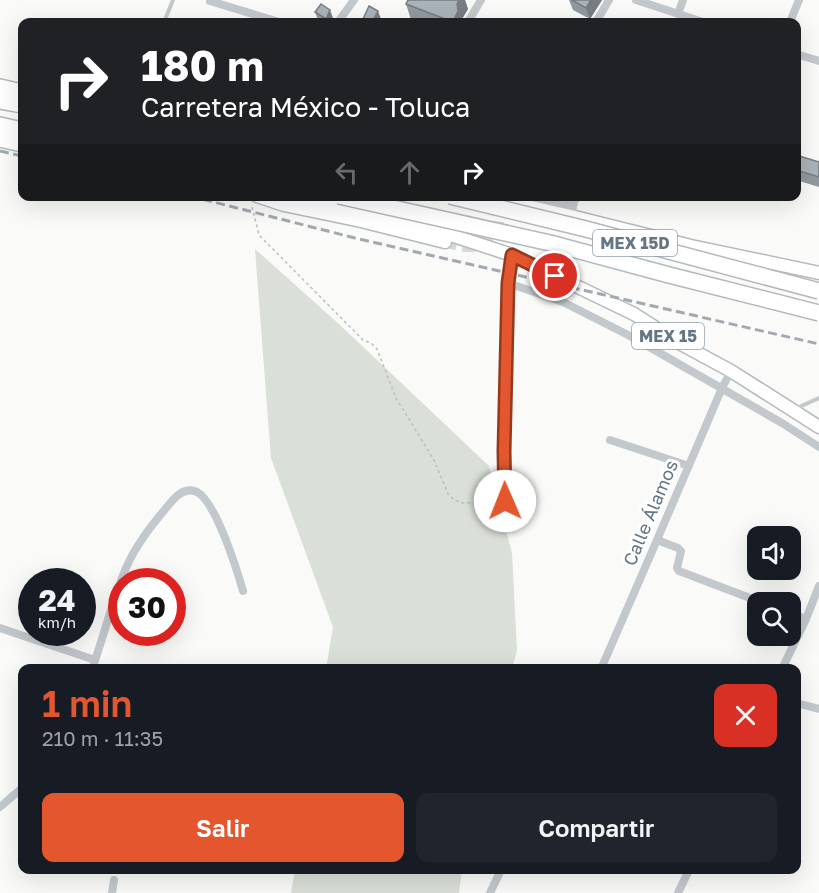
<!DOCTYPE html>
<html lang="es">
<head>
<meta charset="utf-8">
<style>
	body { margin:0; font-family:"Golos Text",sans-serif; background:#20242c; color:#f1f3f6; height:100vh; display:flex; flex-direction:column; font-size:22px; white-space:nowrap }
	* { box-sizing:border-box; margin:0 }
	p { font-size:20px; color:#9ea1a6 }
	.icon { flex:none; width:33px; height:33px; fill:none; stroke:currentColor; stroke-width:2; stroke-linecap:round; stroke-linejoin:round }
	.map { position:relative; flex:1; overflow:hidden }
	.sheet { position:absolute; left:18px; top:664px; width:783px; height:210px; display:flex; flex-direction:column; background:#171b24; border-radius:12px; box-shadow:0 6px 24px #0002 }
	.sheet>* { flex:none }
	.top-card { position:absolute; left:18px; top:18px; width:783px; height:183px; border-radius:12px; box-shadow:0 6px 24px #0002; background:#202124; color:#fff; overflow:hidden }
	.tools { position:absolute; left:747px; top:526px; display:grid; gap:12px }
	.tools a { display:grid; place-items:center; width:54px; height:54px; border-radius:12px; background:#171b24; box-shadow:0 6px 24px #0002; font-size:30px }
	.speed { position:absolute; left:18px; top:568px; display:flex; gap:12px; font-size:30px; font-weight:700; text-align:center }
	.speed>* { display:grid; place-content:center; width:78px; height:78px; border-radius:50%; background:#171b24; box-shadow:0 6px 24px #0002; line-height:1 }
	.speed small { font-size:15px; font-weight:400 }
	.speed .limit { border:9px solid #d22; background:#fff; color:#111 }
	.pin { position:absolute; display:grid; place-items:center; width:51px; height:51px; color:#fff; margin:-26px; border:3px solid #fff; border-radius:50%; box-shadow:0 2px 6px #0007 }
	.me { position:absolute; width:66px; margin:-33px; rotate:359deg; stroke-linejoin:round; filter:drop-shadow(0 0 4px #0008) }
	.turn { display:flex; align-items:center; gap:21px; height:126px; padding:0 24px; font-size:27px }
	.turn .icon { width:78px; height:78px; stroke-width:2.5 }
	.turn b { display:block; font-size:42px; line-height:51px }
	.lanes { display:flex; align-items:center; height:57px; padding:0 24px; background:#0003; justify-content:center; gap:30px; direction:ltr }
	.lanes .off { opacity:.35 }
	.round { display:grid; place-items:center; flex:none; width:63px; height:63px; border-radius:12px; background:#20242c }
	.head { display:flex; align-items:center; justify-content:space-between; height:102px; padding:0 24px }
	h1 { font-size:36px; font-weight:600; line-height:45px; color:#e4572e }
	.primary-button { display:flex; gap:12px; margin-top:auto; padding:12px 24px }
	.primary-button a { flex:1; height:69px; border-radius:12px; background:#e4572e; color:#fff; font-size:24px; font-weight:600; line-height:69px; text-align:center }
	.primary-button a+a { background:#20242c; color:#f1f3f6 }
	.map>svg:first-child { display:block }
	.green { fill:#dadfd7 }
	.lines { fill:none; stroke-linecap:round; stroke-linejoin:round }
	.primary-tunnel { stroke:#d5d9db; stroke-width:12; stroke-dasharray:12 6; stroke-linecap:butt }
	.primary-casing { stroke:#b5babe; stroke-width:15 }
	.highway-casing { stroke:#b4b9bd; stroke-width:18 }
	.path { stroke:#bbbfc2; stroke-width:1.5; stroke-dasharray:3 3; stroke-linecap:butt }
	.lane { stroke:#c3c8cc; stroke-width:4 }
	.street { stroke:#c3c8cc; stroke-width:8 }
	.primary { stroke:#fff; stroke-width:12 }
	.highway { stroke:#fff; stroke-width:15 }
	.rail { stroke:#a2aab0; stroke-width:3; stroke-dasharray:9 4.5; stroke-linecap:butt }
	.highway-bridge-casing { stroke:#b4b9bd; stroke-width:18; stroke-linecap:butt }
	.highway-bridge { stroke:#fff; stroke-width:15 }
	.wall { fill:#929a9f }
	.shaded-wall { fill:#777d82 }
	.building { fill:#aab3b9; stroke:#777d82; stroke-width:1.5 }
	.route-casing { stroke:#94391e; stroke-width:15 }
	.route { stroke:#e4572e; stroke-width:10 }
	.labels { text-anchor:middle; stroke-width:6; stroke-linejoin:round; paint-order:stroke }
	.shield { fill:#fff; stroke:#939fa8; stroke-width:1.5 }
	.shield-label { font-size:16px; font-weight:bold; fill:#657683 }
	.street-label { font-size:18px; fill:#657683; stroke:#fff }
</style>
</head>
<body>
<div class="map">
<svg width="819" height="893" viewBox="0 0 819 893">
	<rect width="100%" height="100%" fill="#fafaf8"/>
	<!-- green -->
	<path class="green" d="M255,249L339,324L489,466L512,553L517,650L512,669H326L333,627L271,458Z
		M295,870H462L459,893H291Z"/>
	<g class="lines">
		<!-- primary-tunnel -->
		<path class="primary-tunnel" d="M445,242C453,243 461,246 469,246C493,246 507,221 493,201"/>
		<!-- primary casing -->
		<g class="primary-casing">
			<path id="primary" d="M257,196L284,205L361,221L445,242
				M284,196L401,221L457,237L512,255L634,314L681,344L731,371L819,427
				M483,196L571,216L691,246L819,273"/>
		</g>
		<!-- highway casing -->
		<g class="highway-casing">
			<path id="highway" d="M0,87L22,92
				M0,101L22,105
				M0,125L22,130
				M0,139L22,144"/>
		</g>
		<!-- path -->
		<path class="path" d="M233,196L246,200
			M252,207L259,235L363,340L371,343L377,349L396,398L434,460L448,494L454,500L463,503L495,502"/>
		<!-- lane -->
		<path class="lane" d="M164,22L173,0
			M797,408L819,398"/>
		<!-- street -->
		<path class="street" d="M636,0L703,22
			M210,1L279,22
			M678,14L683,0
			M338,22L354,0
			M468,22L481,0
			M596,22L609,0
			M790,22L799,0
			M796,54L819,61
			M529,196L573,206L571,216
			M573,206L576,196
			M508,283L563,302L630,336L782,423L819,447
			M610,440L689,466
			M505,501L504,451L508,283L512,255
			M657,540L678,548L681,551L677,568L679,571L763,603
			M790,613L806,619
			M0,628L95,660
			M92,669C104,636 112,601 126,568C136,545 151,526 167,507C174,498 184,486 197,492C216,502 237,570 243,591
			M601,669L657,540L722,388L731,371
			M782,669L806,619L819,586
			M796,703L819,709
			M0,807L22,788
			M112,893L114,880
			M490,893L501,870
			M678,893L689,870"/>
		<!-- primary -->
		<use href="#primary" class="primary"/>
		<!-- highway -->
		<use href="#highway" class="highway"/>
		<!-- rail -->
		<path class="rail" d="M0,151L22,156
			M190,196L355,238L819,344"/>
		<!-- highway-bridge casing -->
		<g class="highway-bridge-casing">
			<path id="highway-bridge" d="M339,196L550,243L669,275L819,313
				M450,196L586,229L819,291"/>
		</g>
		<!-- highway-bridge -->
		<use href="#highway-bridge" class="highway-bridge"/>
	</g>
	<!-- wall -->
	<path class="wall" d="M408,0H465L468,9L462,19L463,22H419L411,20L406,4Z
		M569,0H602L590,19L573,10Z
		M315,12L333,18L331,22H323L318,20Z
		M796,155L819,162V187L796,180Z"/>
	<!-- shaded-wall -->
	<path class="shaded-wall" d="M459,0H465L468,9L462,19L463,22H453L457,4Z
		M591,0H602L590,19L586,8Z
		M330,10L333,18L331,22H328L326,19Z
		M378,11L381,19L379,22H372Z"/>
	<!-- building -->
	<path class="building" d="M408,0H459L457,4L458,11L453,22L406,4Z
		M572,0H591L586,8Z
		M321,4L330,10L326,19L315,12Z
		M369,6L378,11L372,22H365L362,21Z
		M796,155L819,162V177L796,170Z"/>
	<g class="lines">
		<!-- route casing -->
		<g class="route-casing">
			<path id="route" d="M505,501L504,451L508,283L512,255L555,276"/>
		</g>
		<!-- route -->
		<use href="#route" class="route"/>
	</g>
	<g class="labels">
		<!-- shield labels -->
		<g class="shield">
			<rect x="593" y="230" width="84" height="26" rx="4.5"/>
			<rect x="632" y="323" width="72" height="26" rx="4.5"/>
		</g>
		<g class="shield-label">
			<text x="635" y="249">MEX 15D</text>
			<text x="668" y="342">MEX 15</text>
		</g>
		<!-- street labels -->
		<g class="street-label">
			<text transform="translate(651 513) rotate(-67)" y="6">Calle Álamos</text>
		</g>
	</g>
</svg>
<div class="tools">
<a><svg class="icon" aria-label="sound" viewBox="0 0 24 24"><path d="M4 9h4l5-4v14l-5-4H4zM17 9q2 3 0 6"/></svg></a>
<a><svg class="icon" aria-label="search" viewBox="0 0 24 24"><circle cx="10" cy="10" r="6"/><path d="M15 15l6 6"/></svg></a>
</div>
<div class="speed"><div>24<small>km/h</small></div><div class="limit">30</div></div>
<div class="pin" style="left:555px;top:276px;background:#d93025"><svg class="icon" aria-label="arrive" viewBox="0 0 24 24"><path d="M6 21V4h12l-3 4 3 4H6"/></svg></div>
<svg class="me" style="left:505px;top:501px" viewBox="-20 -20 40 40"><circle r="19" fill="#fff"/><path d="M0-13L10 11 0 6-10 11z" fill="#e4572e"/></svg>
<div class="top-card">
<div class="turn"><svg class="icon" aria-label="right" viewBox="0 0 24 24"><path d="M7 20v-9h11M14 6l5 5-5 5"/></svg><div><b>180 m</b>Carretera México - Toluca</div></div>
<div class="lanes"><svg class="icon off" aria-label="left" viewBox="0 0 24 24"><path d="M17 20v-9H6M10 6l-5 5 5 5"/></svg><svg class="icon off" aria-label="ahead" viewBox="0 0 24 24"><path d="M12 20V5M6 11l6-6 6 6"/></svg><svg class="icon" aria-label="right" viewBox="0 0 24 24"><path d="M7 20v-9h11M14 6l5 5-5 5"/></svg></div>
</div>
<section class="sheet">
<div class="head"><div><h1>1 min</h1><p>210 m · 11:35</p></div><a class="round" style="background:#d93025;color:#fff"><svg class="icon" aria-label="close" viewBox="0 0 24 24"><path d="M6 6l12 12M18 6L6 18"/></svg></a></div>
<div class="primary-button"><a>Salir</a><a>Compartir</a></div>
</section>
</div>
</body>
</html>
